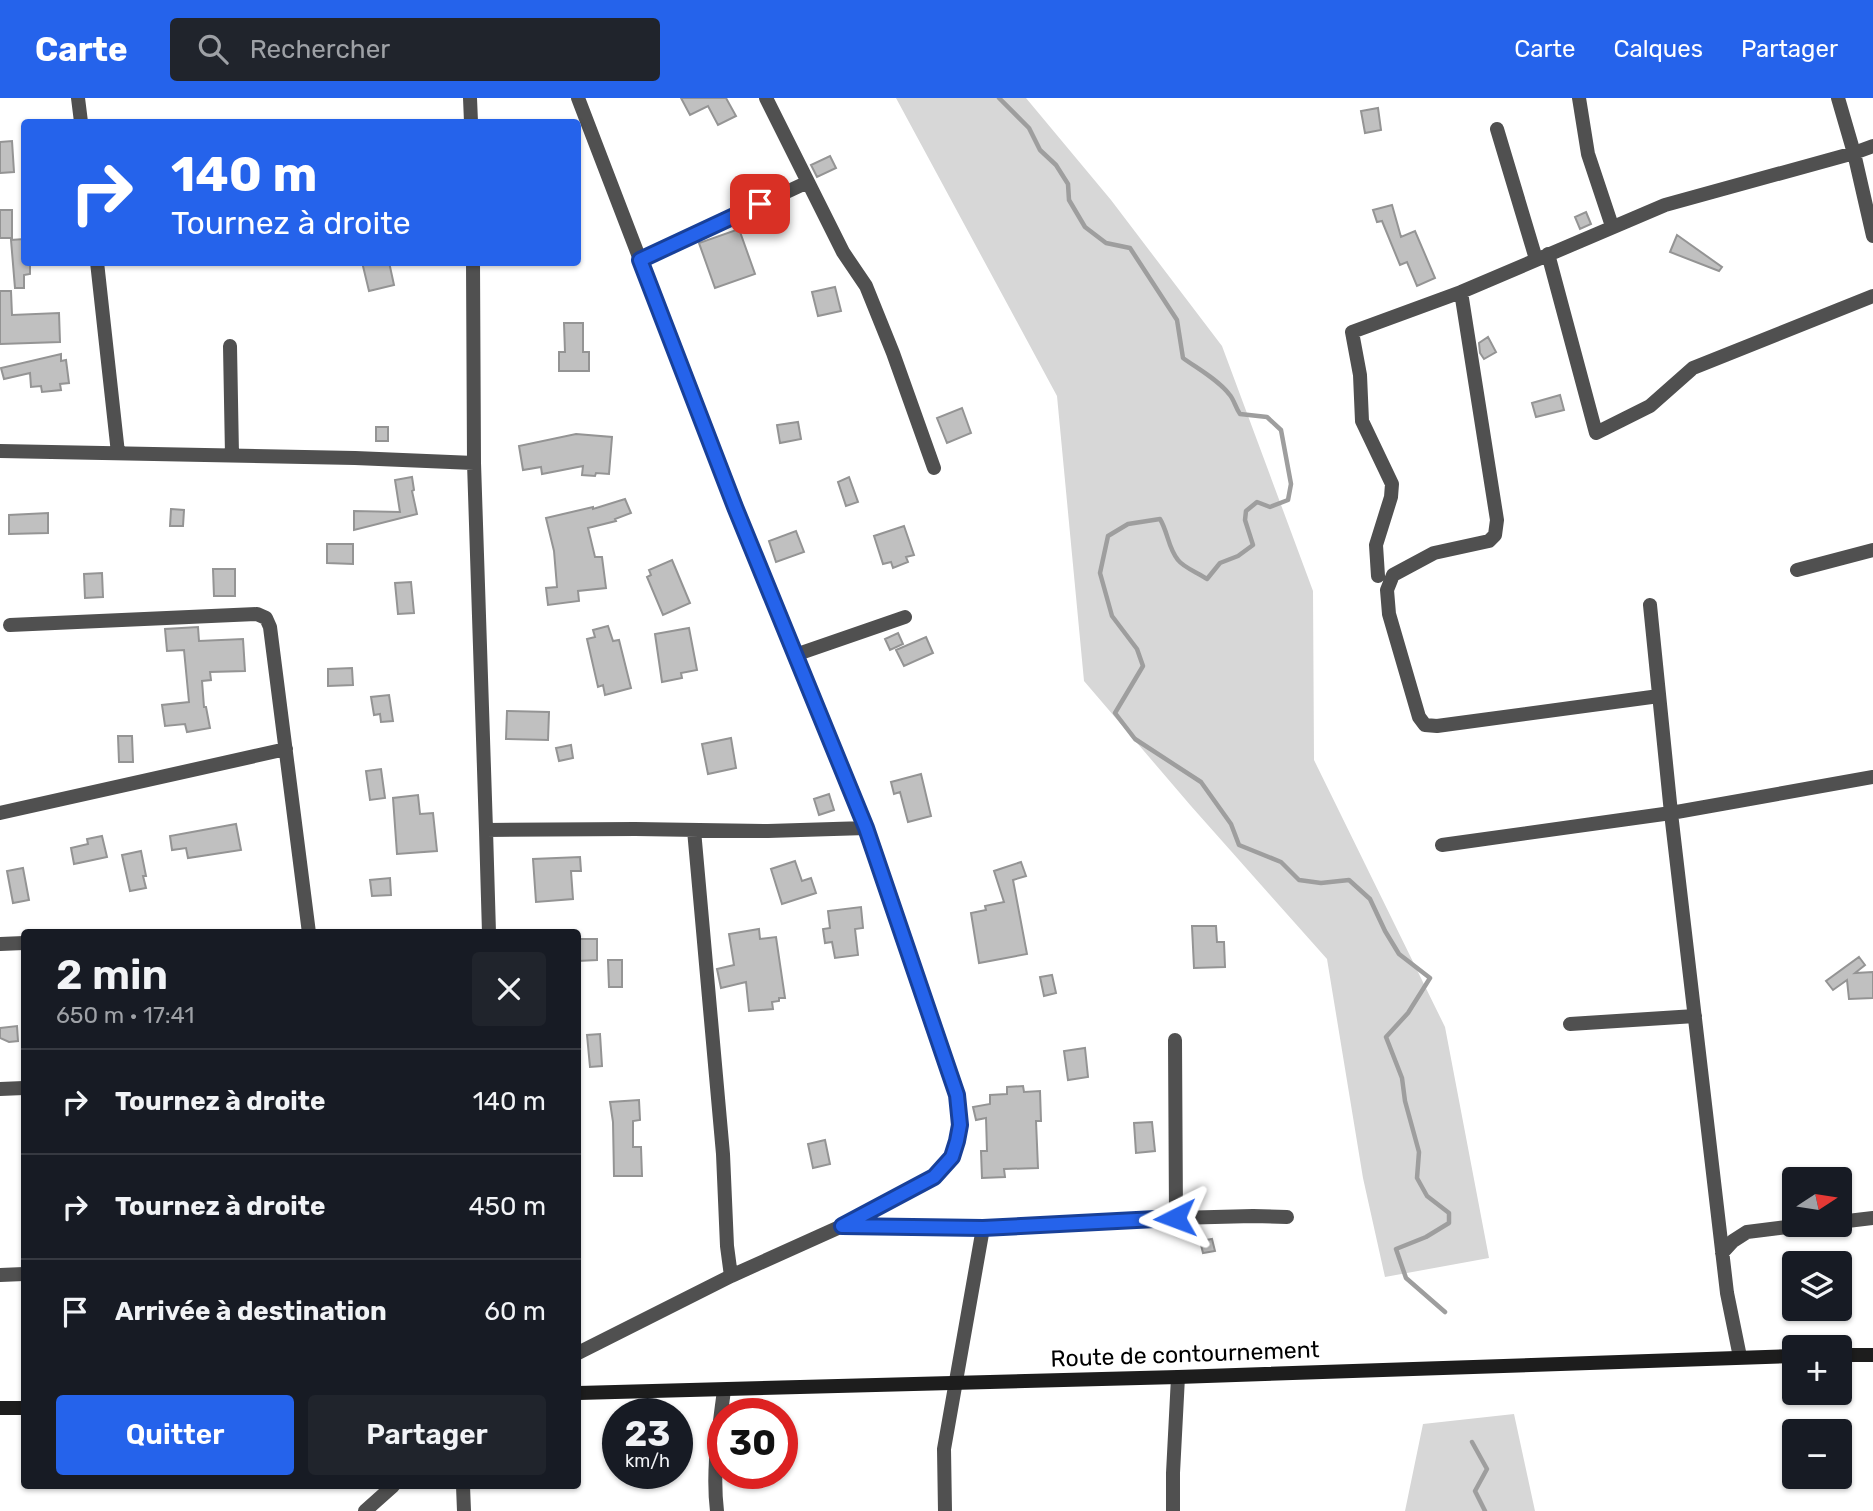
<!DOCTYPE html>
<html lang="fr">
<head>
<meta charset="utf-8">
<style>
	body { margin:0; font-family:Rubik,sans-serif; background:#20242c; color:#f1f3f6; height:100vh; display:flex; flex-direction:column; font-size:26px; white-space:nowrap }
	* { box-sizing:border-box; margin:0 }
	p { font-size:23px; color:#9ea1a6 }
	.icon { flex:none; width:38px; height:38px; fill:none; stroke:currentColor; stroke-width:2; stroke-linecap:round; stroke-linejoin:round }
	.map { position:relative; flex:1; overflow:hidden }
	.panel { position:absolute; left:21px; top:831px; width:560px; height:560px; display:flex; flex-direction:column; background:#171b24; border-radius:7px; box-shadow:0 2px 5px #0004 }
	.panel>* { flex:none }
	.guide { position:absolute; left:21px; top:21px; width:560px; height:147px; border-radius:7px; box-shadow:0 2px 5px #0004; background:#2563eb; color:#fff; overflow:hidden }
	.needle { width:46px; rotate:78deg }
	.buttons { position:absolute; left:1782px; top:1069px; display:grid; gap:14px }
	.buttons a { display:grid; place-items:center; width:70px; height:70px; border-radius:7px; background:#171b24; box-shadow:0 2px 5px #0004; font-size:35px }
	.speed { position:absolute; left:602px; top:1300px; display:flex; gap:14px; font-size:35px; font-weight:700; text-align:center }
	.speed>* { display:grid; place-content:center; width:91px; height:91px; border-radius:50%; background:#171b24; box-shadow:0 2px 5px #0004; line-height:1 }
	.speed small { font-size:18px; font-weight:400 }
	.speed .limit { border:10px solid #d22; background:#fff; color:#111 }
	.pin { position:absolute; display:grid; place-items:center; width:60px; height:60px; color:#fff; margin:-30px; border-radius:14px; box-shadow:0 4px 10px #0006 }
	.me { position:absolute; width:77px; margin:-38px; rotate:267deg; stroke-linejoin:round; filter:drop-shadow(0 0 5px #0008) }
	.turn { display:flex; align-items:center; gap:24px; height:147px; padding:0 35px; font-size:32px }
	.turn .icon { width:91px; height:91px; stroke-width:2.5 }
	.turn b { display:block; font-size:49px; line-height:60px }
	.round { display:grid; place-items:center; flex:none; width:74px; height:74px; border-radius:7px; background:#20242c }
	.head { display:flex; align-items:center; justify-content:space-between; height:119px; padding:0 35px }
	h1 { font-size:42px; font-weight:600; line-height:52px }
	.primary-button { display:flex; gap:14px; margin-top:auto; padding:14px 35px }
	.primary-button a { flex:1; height:80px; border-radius:7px; background:#2563eb; color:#fff; font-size:28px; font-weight:600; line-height:80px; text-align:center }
	.primary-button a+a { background:#20242c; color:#f1f3f6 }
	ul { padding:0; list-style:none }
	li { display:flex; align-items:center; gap:21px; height:105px; padding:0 35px; border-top:2px solid #363941 }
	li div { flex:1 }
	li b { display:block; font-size:26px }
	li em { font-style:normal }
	header { display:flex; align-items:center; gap:42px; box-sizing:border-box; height:98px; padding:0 35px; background:#2563eb; color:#fff }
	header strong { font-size:33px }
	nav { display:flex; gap:38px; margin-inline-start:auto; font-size:24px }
	.search { width:490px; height:63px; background:#20242c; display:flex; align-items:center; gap:18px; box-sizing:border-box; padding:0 24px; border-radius:7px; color:#9ea1a6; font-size:26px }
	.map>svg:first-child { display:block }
	.green { fill:#d7d7d7 }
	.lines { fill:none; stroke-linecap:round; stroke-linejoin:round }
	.stream { stroke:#9e9e9e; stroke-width:4.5 }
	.building { fill:#c0c0c0; stroke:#949494; stroke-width:2 }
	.street { stroke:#505050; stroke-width:14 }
	.secondary { stroke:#1d1d1d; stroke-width:14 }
	.route-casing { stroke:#184099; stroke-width:18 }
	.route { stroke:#2563eb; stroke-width:12 }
	.labels { text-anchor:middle; stroke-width:6; stroke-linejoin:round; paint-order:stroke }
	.street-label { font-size:23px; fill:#000; stroke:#fff }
</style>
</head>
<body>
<header>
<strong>Carte</strong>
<div class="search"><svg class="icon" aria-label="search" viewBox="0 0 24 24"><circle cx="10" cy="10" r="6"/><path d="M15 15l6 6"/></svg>Rechercher</div>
<nav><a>Carte</a><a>Calques</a><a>Partager</a></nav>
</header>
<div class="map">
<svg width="1873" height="1413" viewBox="0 0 1873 1413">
	<rect width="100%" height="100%" fill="#fff"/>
	<!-- green -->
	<path class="green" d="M896,0H1026L1111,102L1222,248L1313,493L1314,662L1445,929L1489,1160L1385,1179L1363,1080L1327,861L1191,708L1084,583L1057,298Z
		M1514,1316L1535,1413H1405L1423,1326Z"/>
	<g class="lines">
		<!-- stream -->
		<path class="stream" d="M999,0L1029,30L1040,52L1056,67L1068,86L1069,102L1085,129L1106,145L1130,150L1177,222L1183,260C1198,271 1217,281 1229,296C1234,301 1235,309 1240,316L1267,319L1281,332L1291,386L1288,402L1270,409L1257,404L1246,413L1245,422L1253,447L1238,458L1220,465L1207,481C1199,475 1184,470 1178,462C1168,450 1168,434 1160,421L1128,426L1108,438L1100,475L1112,518L1137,551L1143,568L1115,615L1135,641L1201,684L1231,726L1239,747L1281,764L1299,782L1321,785L1349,782L1370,801L1385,833L1399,856L1430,880L1408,915L1386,939L1402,980L1405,1003L1419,1054L1417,1080L1427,1098L1449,1115V1125L1426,1139L1396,1151L1406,1180L1445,1214
			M1472,1344L1487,1371L1475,1393L1485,1413"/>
	</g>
	<!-- building -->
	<path class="building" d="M681,0H726L736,18L718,27L708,8L690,17Z
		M1378,10L1381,32L1365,35L1361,13Z
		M12,43L14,74L0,75V44Z
		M830,58L836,70L817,79L811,67Z
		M1392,107L1401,139L1415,133L1435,180L1417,188L1407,164L1400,167L1382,123L1377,124L1373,112Z
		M0,112H12V140H0Z
		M1586,114L1591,126L1580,131L1575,119Z
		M739,131L755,176L715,190L699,145Z
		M1677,137L1722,169L1719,173L1670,154Z
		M24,141V164H30V176L24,177V190H15L11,142Z
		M362,164H389L394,187L369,193Z
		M835,189L841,213L818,218L812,194Z
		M0,193H11L12,217L59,215L60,244L0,246Z
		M564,225H583V254H589V273H559V254H565Z
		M1488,239L1496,254L1484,261L1480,255L1479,245Z
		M61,256V263L66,262L69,285L60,286L61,292L42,294L41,288L31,289L30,275L4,281L1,270Z
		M1560,297L1564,312L1536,319L1532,305Z
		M962,310L971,335L947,345L937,320Z
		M798,324L801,341L780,345L777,327Z
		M376,329H388V343H376Z
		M576,336L612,339L609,376L596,375L595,378L582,377L583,368L542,376L541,369L523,372L519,348Z
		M412,379L414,392L412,393L417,416L354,432V413L400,414L395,382Z
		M849,379L858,404L846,408L838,384Z
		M625,401L631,415L615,421L616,423L588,430L595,459H602L606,490L578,493L579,503L548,507L546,490L557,489L554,453L546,420L593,409V411Z
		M171,411L184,412L183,428H170Z
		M48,415V435L9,436V417Z
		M904,428L914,457L906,459L908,464L893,470L891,464L883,466L874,438Z
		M796,433L804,454L776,464L769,443Z
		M327,446H353V466L327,465Z
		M672,462L690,505L663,517L647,479L651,477L649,472Z
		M213,471H235V498H214Z
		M102,475L103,499L85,500L84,476Z
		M411,484L414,515L398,516L395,485Z
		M608,528L613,543L619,542L631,590L605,597L603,587L598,589L587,541L595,539L593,532Z
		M198,529L199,543L243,541L245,573L210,574L211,582L202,583L204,609H206L210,630L187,634L185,626L165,628L162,607L189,604L184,552L167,553L165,531Z
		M689,530L697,572L681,575L682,580L662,584L655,536Z
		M898,535L903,546L890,552L885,541Z
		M926,539L933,555L904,568L896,552Z
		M352,570L353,587L328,588V571Z
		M389,597L393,623L381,624L380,616L374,617L371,599Z
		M507,613L549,614L548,642L506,641Z
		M118,638H132L133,664H119Z
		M731,640L736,670L708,676L702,646Z
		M571,647L573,660L559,663L556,650Z
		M381,671L385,700L370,702L366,673Z
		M921,676L931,718L908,724L900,694L894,696L891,684Z
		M829,696L834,712L819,717L814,701Z
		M418,697L420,716L433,715L437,753L397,756L393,700Z
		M236,726L241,752L188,760L186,750L172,752L170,738Z
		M102,738L107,759L74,766L71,750L88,746L87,741Z
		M141,753L146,778H143L146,790L130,793L122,757Z
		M580,759L581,773H571L573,801L536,804L533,761Z
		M795,763L802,783L811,780L816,795L782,806L771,771Z
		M1021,764L1026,778L1013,782L1027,856L979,865L971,815L986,812L985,808L1004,804L994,773Z
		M23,770L29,802L13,805L7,773Z
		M390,780L391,797L372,798L370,782Z
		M861,809L863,830L855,831L858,857L835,860L832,844L825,845L823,831L830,830L828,813Z
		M1192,828H1216L1217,844H1224L1225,869L1194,870Z
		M759,831L760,841L776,839L785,900H779V903L772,904L773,911L749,913L746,884L721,890L717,871L734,867L729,836Z
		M578,841H597V862L578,863Z
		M1859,859L1865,867L1855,875L1873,874V900L1849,901L1847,882L1833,892L1826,883Z
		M608,862H622V889H609Z
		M1052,877L1056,895L1044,898L1040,879Z
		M17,928L18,943L9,944L0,940V930Z
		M600,936L602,968L590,969L587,937Z
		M1085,950L1088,979L1068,982L1064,953Z
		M1023,988L1024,994L1040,993L1041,1023H1036L1038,1070L1004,1071L1005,1079L982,1080L981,1053H987L986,1020L976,1022L973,1009L990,1006V997L1007,996V989Z
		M639,1002L640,1022L633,1023V1049H641L642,1078H614L613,1024L610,1004Z
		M1152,1024L1155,1053L1136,1055L1134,1025Z
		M825,1042L830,1066L813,1070L808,1046Z
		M1212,1141L1215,1153L1203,1155L1200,1143Z"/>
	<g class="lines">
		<!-- street -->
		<path class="street" d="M78,0L81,24
			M470,0L471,24
			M766,0L843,154L866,188L893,255L934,370
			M1579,0L1588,56L1612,128
			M1838,0L1854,55L1873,138
			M1497,31L1536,161
			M1548,156L1596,335L1650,308L1693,270L1873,198
			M640,162L808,84
			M97,164L118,355
			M473,164L474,365
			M1461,194L1497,422L1495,437L1489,443L1434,455L1393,477L1387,492L1389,516L1419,619L1425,627L1437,628L1659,598
			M230,248L232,357
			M0,353L355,360L474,365L486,732L635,731L768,733L866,730
			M1797,472L1873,452
			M1378,478L1376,447L1391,399L1392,386L1362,323L1360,277L1352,234L1461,194L1665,107L1854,55L1873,48
			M10,527L257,516L266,520L270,529L309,835
			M795,557L905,519
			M0,715L286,651
			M486,732L489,835
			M694,732L723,1056L727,1148L731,1178
			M1442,747L1671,715L1650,507
			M0,846L24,845
			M1570,926L1695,918
			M1175,942L1176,1120
			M0,991L24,990
			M1839,1124L1873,1120
			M844,1128L983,1130L1176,1120L1253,1118L1287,1119
			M1722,1155L1733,1143L1747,1134L1803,1127
			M0,1177L24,1176
			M578,1255L731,1178L842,1128L934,1079L952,1059L957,1043L960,1027L957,997L866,730L735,409L578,0
			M1740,1259L1727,1195L1671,715L1873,679
			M463,1388L464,1413
			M365,1413L393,1388
			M717,1413C712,1372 719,1332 724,1292
			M945,1413L944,1351L983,1130
			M1173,1413V1375L1178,1279"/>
		<!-- secondary -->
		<path class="secondary" d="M1839,1257H1873
			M578,1295L1178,1279L1794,1258
			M0,1310H24"/>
	</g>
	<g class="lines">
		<!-- route casing -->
		<g class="route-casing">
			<path id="route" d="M760,106L640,162L735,409L866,730L957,997L960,1027L957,1043L952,1059L934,1079L842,1128L983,1130L1175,1120"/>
		</g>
		<!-- route -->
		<use href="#route" class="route"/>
	</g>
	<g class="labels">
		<!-- street labels -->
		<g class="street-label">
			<text transform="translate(1185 1256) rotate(-2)" y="8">Route de contournement</text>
		</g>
	</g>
</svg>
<div class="buttons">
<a><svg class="needle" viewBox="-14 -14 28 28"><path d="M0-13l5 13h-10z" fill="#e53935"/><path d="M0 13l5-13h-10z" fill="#9ea1a6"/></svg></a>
<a><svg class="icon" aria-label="layers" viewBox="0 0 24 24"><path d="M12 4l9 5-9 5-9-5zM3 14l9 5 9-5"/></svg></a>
<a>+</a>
<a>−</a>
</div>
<div class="speed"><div>23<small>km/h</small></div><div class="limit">30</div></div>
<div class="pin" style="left:760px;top:106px;background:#d93025"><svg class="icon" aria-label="arrive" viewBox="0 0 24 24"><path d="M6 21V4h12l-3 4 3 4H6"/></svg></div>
<svg class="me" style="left:1175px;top:1120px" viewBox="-20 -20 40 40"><path d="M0-17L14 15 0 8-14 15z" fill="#2563eb" stroke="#fff" stroke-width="4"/></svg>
<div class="guide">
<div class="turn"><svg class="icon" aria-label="right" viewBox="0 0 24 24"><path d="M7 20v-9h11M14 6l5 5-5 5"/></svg><div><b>140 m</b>Tournez à droite</div></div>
</div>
<section class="panel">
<div class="head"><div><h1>2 min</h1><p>650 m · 17:41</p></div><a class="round"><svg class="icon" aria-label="close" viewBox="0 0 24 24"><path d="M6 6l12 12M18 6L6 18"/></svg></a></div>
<ul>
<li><svg class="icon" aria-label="right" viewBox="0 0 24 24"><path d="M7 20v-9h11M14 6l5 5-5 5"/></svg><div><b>Tournez à droite</b></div><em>140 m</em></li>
<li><svg class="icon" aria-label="right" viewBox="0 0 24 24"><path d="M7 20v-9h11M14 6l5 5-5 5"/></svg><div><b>Tournez à droite</b></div><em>450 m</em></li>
<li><svg class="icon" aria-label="arrive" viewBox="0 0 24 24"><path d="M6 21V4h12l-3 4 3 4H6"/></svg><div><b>Arrivée à destination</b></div><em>60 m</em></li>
</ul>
<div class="primary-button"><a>Quitter</a><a>Partager</a></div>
</section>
</div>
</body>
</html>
